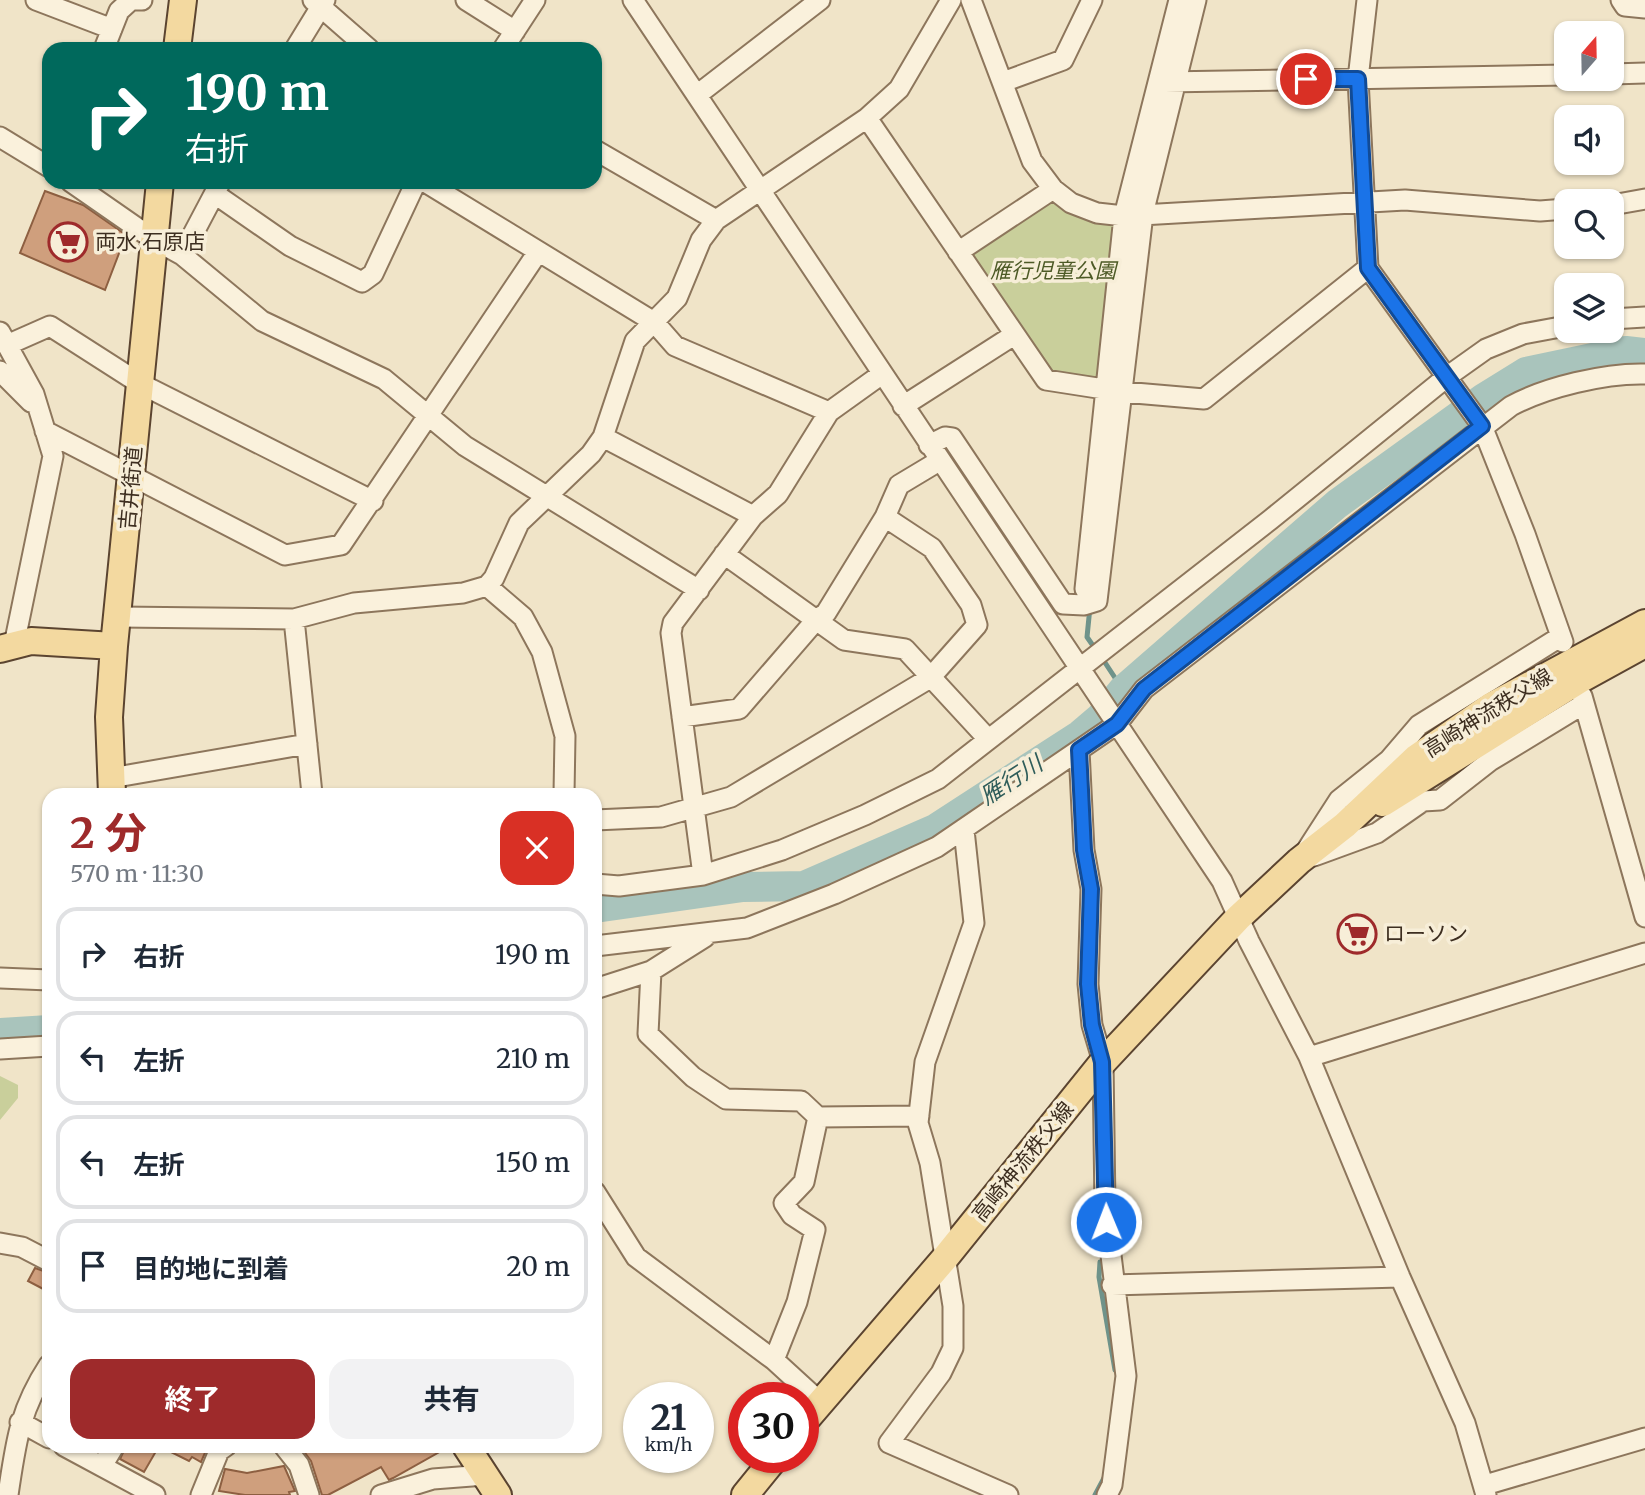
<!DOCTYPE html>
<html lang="ja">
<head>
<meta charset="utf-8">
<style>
	body { margin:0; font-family:Merriweather,"Noto Sans JP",serif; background:#f2f2f3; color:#1f2937; height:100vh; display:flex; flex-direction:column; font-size:26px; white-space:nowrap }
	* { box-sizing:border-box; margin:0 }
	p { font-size:23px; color:#747a83 }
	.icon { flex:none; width:38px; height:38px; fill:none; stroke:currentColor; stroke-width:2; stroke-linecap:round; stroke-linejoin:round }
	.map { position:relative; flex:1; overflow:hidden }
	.sheet { position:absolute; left:42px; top:788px; width:560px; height:665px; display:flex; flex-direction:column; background:#fff; border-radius:21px; box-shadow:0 2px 5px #0004 }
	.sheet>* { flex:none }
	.banner { position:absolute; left:42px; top:42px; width:560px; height:147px; border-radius:21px; box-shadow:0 2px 5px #0004; background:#00695c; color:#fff; overflow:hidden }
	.needle { width:46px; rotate:20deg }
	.controls { position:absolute; left:1554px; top:21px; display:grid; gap:14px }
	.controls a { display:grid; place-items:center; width:70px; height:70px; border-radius:14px; background:#fff; box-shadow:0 2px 5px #0004; font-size:35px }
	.speed { position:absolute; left:623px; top:1382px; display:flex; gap:14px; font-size:35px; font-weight:700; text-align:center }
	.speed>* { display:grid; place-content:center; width:91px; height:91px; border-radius:50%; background:#fff; box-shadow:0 2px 5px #0004; line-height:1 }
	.speed small { font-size:18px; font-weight:400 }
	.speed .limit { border:10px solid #d22; background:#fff; color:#111 }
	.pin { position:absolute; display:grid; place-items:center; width:60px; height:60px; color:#fff; margin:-30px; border:4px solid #fff; border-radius:50%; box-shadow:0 2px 7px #0007 }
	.me { position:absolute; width:77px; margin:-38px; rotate:359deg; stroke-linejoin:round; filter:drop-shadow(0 0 5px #0008) }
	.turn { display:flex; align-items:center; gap:24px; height:147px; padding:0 28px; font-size:32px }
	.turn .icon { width:91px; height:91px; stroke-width:2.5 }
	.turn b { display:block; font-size:49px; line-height:60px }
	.round { display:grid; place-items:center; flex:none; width:74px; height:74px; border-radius:21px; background:#f2f2f3 }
	.head { display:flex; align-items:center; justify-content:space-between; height:119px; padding:0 28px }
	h1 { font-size:42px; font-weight:700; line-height:52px; color:#9e2a2b }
	.primary-button { display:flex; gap:14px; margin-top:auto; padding:14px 28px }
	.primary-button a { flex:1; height:80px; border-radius:21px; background:#9e2a2b; color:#fff; font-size:28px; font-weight:700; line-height:80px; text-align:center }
	.primary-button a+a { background:#f2f2f3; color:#1f2937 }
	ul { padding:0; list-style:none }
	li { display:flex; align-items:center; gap:21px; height:94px; margin:0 14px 10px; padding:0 14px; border:4px solid #e0e1e3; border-radius:21px }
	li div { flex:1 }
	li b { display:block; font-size:26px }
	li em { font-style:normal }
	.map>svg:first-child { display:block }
	.green { fill:#c9cf9b }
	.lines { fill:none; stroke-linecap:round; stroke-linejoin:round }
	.stream { stroke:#6f938a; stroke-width:5 }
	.river { stroke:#a9c4bc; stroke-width:30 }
	.building { fill:#cf9f7d; stroke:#8d5f41; stroke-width:2 }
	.minor-casing { stroke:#8d765c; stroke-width:23 }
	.major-casing { stroke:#5b4430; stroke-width:30 }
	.minor { stroke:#faf1dc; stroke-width:19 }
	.major { stroke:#f3d9a0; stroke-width:26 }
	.route-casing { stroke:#114b97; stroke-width:18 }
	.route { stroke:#1a73e8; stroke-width:12 }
	.labels { text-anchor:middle; stroke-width:7; stroke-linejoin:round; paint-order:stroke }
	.poi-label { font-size:21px; fill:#3d2e20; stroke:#f7eed8; text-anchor:start }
	.park-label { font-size:21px; font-style:italic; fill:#4d5a26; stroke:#f7eed8 }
	.street-label { font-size:21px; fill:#3d2e20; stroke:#f7eed8 }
	.water-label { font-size:23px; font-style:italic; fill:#2f5d5a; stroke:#f7eed8 }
</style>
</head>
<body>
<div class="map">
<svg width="1645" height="1495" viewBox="0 0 1645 1495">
	<rect width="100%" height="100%" fill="#f0e4c8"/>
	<!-- green -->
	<path class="green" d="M1049,201L1113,223L1117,228L1102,373L1096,378L1052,372L972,257L973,249Z
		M0,1076L18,1085V1098L0,1120Z"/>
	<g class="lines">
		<!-- stream -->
		<path class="stream" d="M1090,607L1087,637L1096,650
			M1102,658L1123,690
			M1100,1262L1099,1277L1115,1370
			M1095,1495L1104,1478"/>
		<!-- river -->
		<path class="river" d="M595,908L743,887L804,886L935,829L1080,735L1100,718L1123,690L1337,504L1484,398L1526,372L1626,351L1645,353
			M0,1033L49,1030"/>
	</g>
	<!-- building -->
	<path class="building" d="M45,191L83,205L126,235L105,290L20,253Z
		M35,1268L49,1273V1292L28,1281Z
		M126,1446H208L201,1462L192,1457L189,1461L159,1446L144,1472L120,1459Z
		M300,1446H397L413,1452L423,1446H450L393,1478L389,1480L381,1467L328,1495H322L311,1461Z
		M284,1466L295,1491L289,1492L290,1495H245L219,1491L225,1469L247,1473Z"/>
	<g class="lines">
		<!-- minor casing -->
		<g class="minor-casing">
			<path id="minor" d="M36,0L112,29
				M313,0L369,49
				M466,0L515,31
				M633,0L1222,881L1249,941L1309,1057L1400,1277L1465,1423L1486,1495
				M971,0L1032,161L1053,189L1071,203L1097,213L1124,216L1405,200L1540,211L1566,209
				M1367,0L1358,79L1368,268L1482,426L1525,534L1563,642
				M1621,0L1625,6L1645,8
				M104,49L119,11L131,0H142
				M295,49L325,0
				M503,49L535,0
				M1612,74L1645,73
				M1003,82L1063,60L1092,0
				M1165,82L1566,75
				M697,95L820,0
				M867,118L1046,380L1123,392L1204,399L1368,268
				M0,137L49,167
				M595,150L716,220
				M71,182L153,239L182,255L262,321L384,379L465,446L699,590
				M425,182L654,322L675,346L829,412
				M215,194L290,246L362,282L373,274L416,182
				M1612,205L1645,199
				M958,252L1053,189
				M182,255L220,183
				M1612,319L1645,317
				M0,332L34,394L53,456L14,645
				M7,345L50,326L139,383L373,501
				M0,371L31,402
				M903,406L1014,335
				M45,431L285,555L341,545L538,252
				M603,437L753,516
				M929,445L945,437L952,438L1063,604L1084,605L1097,601L1143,214L1196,0
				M885,517L899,485L939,461
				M724,554L844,640L905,649L988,739
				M487,586L494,578L519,523L591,454L603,437L635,341L677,298L701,240L716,220L867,118L899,89L951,0
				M1085,589L1124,216L1179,0
				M119,617L294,619L354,603L463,593L487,586L523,617L542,652L565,736L564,794
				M294,619L312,794
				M1582,696L1645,917
				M1079,750L1084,850L1091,889L1088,984L1092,1025L1103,1062L1105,1207L1126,1376L1112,1485L1107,1495
				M111,778L307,744
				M595,820L661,817L731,797L930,678L977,625L971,605L932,548L885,517L826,613L816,620L739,709L682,717
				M964,830L974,923L925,1062L918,1123L930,1163L953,1306V1348L941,1373L889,1443L1008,1495
				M1308,848L1339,800L1389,760L1419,725L1560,637
				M1314,856L1377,833L1423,801L1440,800L1490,761L1582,705
				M703,875L671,633L673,623L753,516L778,494L829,412L882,374
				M595,884L619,886L703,875L782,850L865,815L938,779L1270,520L1448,376L1486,349L1523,334L1566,326
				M595,946L747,928L834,894L937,847L1117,724L1144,689L1511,406C1546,387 1605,373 1645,374
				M651,971L648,1034L693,1077L726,1099L801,1101L818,1117L919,1116
				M0,978L49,980
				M595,989L651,971L705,937
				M0,1049L49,1046
				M1309,1057L1645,953
				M595,1192L636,1257L774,1360L821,1403
				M0,1243L22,1247L49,1261
				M1112,1285L1400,1277
				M774,1360L797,1302L815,1230L792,1215L784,1203L804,1182L818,1117
				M20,1422L49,1438
				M64,1446L155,1495
				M284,1446L299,1465L309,1495
				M102,1466L114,1446
				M1485,1485L1645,1438
				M8,1495C16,1442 19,1411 49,1365
				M201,1495L219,1451L226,1446
				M381,1495L433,1479L485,1475"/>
		</g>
		<!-- major casing -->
		<g class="major-casing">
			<path id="major" d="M177,49L183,0
				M0,649L31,641L114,646
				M112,794L109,717L114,646L160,182
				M1383,803L1581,679L1645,644
				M803,1423L945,1258L1103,1062L1238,918L1299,861L1345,825L1416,758L1491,706L1645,623
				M466,1446L498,1495
				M745,1495L775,1458"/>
		</g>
		<!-- minor -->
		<use href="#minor" class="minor"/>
		<!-- major -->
		<use href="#major" class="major"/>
	</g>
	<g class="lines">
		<!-- route casing -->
		<g class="route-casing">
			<path id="route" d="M1106,1222L1102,1062L1092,1025L1088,984L1091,889L1084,850L1079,750L1117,724L1144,689L1482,426L1368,268L1358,79H1306"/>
		</g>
		<!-- route -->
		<use href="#route" class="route"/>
	</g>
	<!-- icons -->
	<defs>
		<g id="supermarket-ring" transform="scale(2.0125)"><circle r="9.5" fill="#f7eed8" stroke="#9e2a2b" stroke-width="1.5"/><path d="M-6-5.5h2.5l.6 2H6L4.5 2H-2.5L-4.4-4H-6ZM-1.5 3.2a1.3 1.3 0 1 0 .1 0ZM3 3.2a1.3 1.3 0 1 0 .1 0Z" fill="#9e2a2b"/></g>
	</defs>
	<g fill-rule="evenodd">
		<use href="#supermarket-ring" x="68" y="242"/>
		<use href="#supermarket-ring" x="1357" y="934"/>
	</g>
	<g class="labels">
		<!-- poi labels -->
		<g class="poi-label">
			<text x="95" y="249">両水 石原店</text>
			<text x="1384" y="941">ローソン</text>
		</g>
		<!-- park labels -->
		<g class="park-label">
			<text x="1053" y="278">雁行児童公園</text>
		</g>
		<!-- street labels -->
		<g class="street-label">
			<text transform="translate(131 488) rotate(-85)" y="7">吉井街道</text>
			<text transform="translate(1488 713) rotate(-32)" y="7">高崎神流秩父線</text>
			<text transform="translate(1023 1162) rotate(-51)" y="7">高崎神流秩父線</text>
		</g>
		<!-- water labels -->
		<g class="water-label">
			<text transform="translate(1011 780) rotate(-33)" y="8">雁行川</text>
		</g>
	</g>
</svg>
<div class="controls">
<a><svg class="needle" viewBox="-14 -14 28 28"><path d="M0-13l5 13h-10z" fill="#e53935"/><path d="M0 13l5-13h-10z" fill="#747a83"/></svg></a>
<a><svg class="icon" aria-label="sound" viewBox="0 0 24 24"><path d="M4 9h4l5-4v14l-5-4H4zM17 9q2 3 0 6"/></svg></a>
<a><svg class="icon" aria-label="search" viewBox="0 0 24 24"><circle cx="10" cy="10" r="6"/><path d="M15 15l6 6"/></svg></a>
<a><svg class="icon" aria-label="layers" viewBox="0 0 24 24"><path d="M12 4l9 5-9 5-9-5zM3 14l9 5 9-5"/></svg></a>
</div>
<div class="speed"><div>21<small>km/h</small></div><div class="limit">30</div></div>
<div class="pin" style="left:1306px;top:79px;background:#d93025"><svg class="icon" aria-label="arrive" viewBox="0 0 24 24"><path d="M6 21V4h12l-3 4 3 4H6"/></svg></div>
<svg class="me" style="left:1106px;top:1222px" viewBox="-20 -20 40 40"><circle r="17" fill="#1a73e8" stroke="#fff" stroke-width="3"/><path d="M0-11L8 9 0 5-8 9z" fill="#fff"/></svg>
<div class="banner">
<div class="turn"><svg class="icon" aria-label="right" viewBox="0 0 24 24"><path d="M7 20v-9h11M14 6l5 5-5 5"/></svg><div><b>190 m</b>右折</div></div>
</div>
<section class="sheet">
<div class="head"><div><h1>2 分</h1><p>570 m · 11:30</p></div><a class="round" style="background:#d93025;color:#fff"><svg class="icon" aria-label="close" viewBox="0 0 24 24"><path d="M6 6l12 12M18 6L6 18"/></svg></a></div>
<ul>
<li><svg class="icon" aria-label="right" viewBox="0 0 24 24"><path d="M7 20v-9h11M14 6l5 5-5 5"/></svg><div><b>右折</b></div><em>190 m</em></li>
<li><svg class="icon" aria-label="left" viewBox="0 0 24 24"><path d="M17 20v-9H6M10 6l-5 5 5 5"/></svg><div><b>左折</b></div><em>210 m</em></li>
<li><svg class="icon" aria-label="left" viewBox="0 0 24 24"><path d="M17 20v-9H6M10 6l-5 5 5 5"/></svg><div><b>左折</b></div><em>150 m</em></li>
<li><svg class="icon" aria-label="arrive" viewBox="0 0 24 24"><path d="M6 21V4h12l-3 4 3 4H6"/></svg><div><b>目的地に到着</b></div><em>20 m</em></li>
</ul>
<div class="primary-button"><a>終了</a><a>共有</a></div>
</section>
</div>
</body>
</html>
